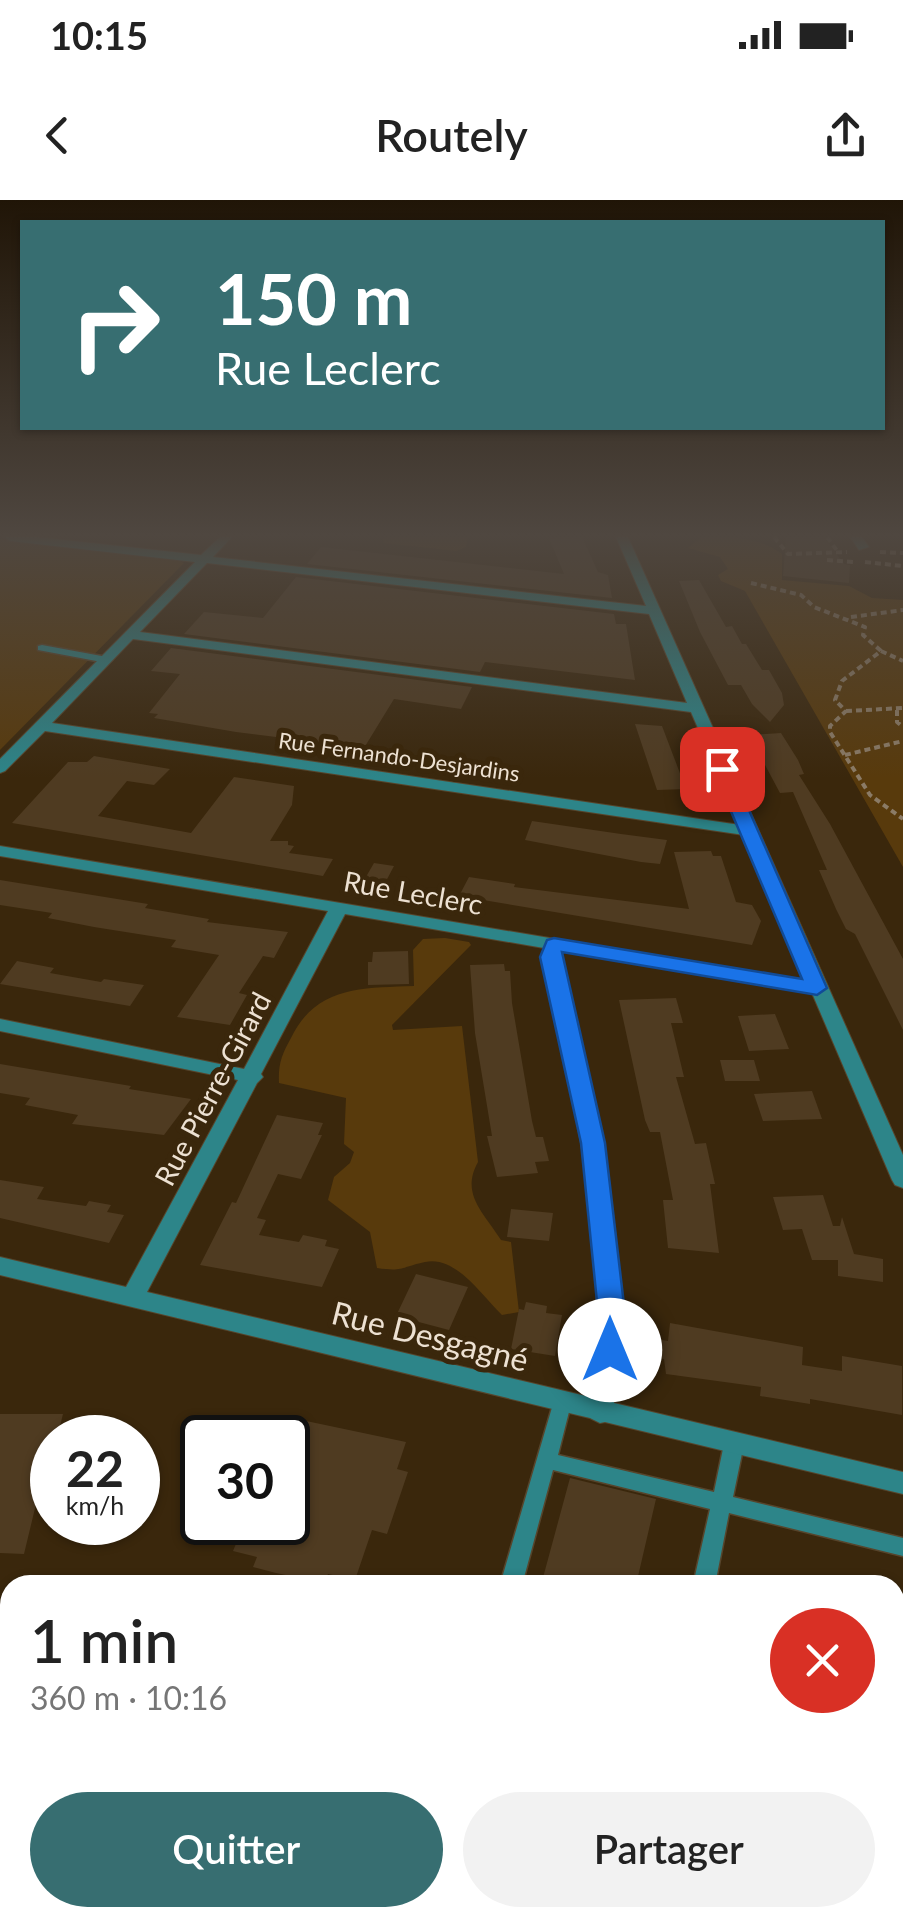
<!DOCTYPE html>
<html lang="fr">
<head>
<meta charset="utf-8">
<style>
	body { margin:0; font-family:Lato,sans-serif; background:#f2f2f2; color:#222; height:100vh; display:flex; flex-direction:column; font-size:38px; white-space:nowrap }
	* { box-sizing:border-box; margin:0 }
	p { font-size:32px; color:#767676 }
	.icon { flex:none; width:55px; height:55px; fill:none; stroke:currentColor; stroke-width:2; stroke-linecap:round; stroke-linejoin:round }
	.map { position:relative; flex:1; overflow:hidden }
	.details { position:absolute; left:0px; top:1375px; width:905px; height:352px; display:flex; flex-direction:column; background:#fff; border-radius:30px 30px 0 0; box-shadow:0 2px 8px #0004 }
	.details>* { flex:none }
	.banner { position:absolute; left:20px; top:20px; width:865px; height:210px; border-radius:0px; box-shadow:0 2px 8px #0004; background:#376e71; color:#fff; overflow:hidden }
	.speed { position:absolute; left:30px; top:1215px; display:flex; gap:20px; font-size:50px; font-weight:700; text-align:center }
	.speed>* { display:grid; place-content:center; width:130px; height:130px; border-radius:50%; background:#fff; box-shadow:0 2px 8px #0004; line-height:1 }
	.speed small { font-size:25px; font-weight:400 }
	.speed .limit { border:5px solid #111; border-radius:15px; background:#fff; color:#111 }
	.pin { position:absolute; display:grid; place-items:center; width:85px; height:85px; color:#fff; margin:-42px; border-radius:20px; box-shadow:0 5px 15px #0006 }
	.me { position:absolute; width:110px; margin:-55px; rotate:0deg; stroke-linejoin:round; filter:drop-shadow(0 0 8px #0008) }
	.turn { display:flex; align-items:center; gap:35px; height:210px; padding:0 30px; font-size:45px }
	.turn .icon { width:130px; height:130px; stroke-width:2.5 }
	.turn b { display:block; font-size:70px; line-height:85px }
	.round { display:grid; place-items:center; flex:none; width:105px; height:105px; border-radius:52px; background:#f2f2f2 }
	.summary { display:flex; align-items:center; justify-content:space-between; height:170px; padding:0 30px }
	h1 { font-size:60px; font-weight:600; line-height:75px }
	.action { display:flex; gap:20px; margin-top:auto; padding:20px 30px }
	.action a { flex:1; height:115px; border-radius:60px; background:#376e71; color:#fff; font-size:40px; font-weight:600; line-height:115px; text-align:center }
	.action a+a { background:#f2f2f2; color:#222 }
	.status { display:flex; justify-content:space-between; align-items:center; height:70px; padding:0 50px; background:#fff; direction:ltr }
	.status svg { height:28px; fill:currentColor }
	header { display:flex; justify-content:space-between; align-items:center; height:130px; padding:0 30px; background:#fff; font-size:45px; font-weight:600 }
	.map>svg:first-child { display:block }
	.green { fill:#583a0c }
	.building { fill:#4f3b21 }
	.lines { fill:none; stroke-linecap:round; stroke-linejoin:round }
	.lane-casing { stroke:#57452c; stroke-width:3 }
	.street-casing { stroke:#57452c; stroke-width:2 }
	.path { stroke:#8b7b66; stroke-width:4; stroke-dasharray:6 4; stroke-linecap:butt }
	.lane { fill:#2d8589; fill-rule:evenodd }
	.street { fill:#2d8589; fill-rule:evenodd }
	.route { fill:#1a73e8; stroke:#114b97; stroke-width:2.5 }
	.labels { text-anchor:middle; stroke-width:10; stroke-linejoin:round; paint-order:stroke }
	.far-street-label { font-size:22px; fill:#ede1d2; stroke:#3a270c }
	.street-label { font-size:28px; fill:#ede1d2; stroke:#3a270c }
	.near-street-label { font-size:32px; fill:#ede1d2; stroke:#3a270c }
</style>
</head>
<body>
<div class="status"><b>10:15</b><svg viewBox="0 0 49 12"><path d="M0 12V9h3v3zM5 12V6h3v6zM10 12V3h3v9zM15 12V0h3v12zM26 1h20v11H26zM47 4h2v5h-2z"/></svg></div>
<header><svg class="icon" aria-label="back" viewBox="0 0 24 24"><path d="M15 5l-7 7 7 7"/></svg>Routely<svg class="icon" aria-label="share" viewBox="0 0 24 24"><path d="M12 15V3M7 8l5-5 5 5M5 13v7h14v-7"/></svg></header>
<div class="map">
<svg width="903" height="1726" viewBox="0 0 903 1726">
	<rect width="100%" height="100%" fill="#3a270c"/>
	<!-- green -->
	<path class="green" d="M391,337H468L466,347L456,351L384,343L382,339Z
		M701,337C731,337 757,336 782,354V380L849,386L872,398L903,400V667L745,391L721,381L718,375L728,369L720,357L688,348Z
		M0,339L174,358L184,363L0,550Z
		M445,738L469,742L471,745L392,825L393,830L462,826L478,962C460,994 484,1013 501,1040L511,1042L519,1112L502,1115C482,1096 456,1055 425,1062C401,1067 404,1072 377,1068L370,1032L328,1000L334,977L350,963L354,952L344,944L346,898L279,883C278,864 282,854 291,838C316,786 362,788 414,786L413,750L423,739Z"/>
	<!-- building -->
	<path class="building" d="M582,337L598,372L608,375L612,398L307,364L321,347L564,374L549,338Z
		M786,337H824L844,364L850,365L849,383L783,376Z
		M296,377L614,414L616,424H626L635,480L485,462L480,472L184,434L204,412L263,418Z
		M699,380L726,427L732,426L742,444H746L762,470H769L782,493L784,505L770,522L752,504L741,485H728L700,432L679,381Z
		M171,448L472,487L461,509L394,499L364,548L236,532L154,518L158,514L149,513L180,474L151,471Z
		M635,524L662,526L686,589L657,590Z
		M781,533L798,560L804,574L799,575L830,624L903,759V830L855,734L846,729L836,709L819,670H827L793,592L780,593L749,535Z
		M94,556L170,569L154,585L127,581L98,616L191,633L234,577L294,586L292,605L270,641H288V645L294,646L289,653L333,659L323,676L12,623L68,562H87Z
		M532,621L621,634L667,640L660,664L641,662L525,640Z
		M711,651L713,656H721L736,702L752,705L761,721L752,745L459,696L469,677L515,684L514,687L689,709L674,652Z
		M374,663L394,666L384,685L363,682Z
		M0,680L148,704L145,708L209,719L207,722L288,732L274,758L263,756L239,793L247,795L230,825L177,817L219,755L171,747L176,740L94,727L48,718L52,713L0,705Z
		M408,751L409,784L368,785V762H372L373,752Z
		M17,761L54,768L50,773L101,782L104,779L144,785L130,806L0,784Z
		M504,764L505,771H510L512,803L532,921L536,937H543L549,961L535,962L538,973L497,977L487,936H492L475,833L470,765Z
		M676,798L683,823H671L684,877H676L695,944L706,943L715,984H710L719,1053L668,1048L663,1000H673L660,932H650L645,920L619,800Z
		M775,814L789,849L749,851L738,816Z
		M720,860H754L760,881H725Z
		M0,864L131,886L129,889L191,899L164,935L72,924L78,915L25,905L30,898L0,893Z
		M812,891L822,919L763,921L754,894Z
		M277,915L323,923L318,935H322L301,979L278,974L257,1018L266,1020L259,1035L299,1042L303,1035L327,1040L325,1046L339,1049L322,1087L200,1065L232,1002L236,1003Z
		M0,980L44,987L37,999L86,1006L89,1001L111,1005L107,1012L124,1015L109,1043L0,1018Z
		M823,995L833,1026H840L842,1017L854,1054L883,1059V1082L838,1076V1060H812L802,1029L783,1030L773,997Z
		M511,1009L553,1013L549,1041L507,1037Z
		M416,1074L468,1087L449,1130L396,1116Z
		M526,1102L547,1106L546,1113L562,1115L555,1156L511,1149L519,1109L524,1110Z
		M670,1123L803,1147L802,1165L842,1171V1156L902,1166V1215L810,1199V1204L760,1196L761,1187L666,1174L664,1159L659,1158L662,1140L668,1141Z
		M0,1214H63L57,1238H52V1300H37L24,1354L0,1353Z
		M292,1218L406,1242L397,1269L408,1272L387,1334L372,1330L355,1380L328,1374L324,1383L276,1373L253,1367L257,1357L233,1351L245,1322H288V1228Z
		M570,1278L656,1299L636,1385H541Z"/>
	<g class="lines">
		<!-- lane casing -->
		<g class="lane-casing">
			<path id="lane" d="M42,445L107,457L112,460L107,463L38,450V446Z
				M562,1196L569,1199L571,1204L558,1255L714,1292L724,1244L727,1238L734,1236L741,1238L744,1244L733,1297L903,1338V1356L729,1313L715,1385H693L710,1309L553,1270L522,1385H500L553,1204L555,1199Z
				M407,1718H431L429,1726H403Z
				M707,1718H731V1726H705Z
				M755,1718H823L824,1726H758Z"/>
		</g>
		<!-- street casing -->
		<g class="street-casing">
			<path id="street" d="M4,337H37L201,355L220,337H232L213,357L646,406L616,337H628L903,955V988L895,985L892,980L812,793L561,751L559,757C595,904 635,1050 614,1203L903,1272V1294L605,1222L600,1223L590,1218L0,1075V1057L126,1087L238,880L0,831V819L244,869L328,711L0,656V646L806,781L744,635L45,531L5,571L0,573V559L195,362L10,341ZM207,363L649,414L687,503L140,432ZM133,439L691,512L740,625L52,523ZM345,714L544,748L541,757C574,902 612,1048 590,1197L147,1092L257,883L263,877L261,874Z
				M850,337H862L869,347L859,350Z"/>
		</g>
		<!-- path -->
		<path class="path" d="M774,337L788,354L847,352
			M827,337L838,352
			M880,352L903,353
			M827,360L854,362
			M865,362L903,366
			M751,383L801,395L814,407L865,427L863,435L881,451L842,481L835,500L846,511L830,526V532L870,595L903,619
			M851,417L903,410
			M881,451L903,461
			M897,510V522L903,527
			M846,511L903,508
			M845,555L903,541"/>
		<!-- lane -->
		<use href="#lane" class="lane"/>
		<!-- street -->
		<use href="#street" class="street"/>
	</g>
	<!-- sky -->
	<linearGradient id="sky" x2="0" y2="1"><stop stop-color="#201507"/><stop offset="0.58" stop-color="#4f4740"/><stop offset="1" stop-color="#4f4740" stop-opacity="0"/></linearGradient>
	<rect width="903" height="578" fill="url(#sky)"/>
	<!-- route -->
	<path class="route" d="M722,564L731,569L827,788L817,795L562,752L605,943L626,1122L620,1157L610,1161L600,1157L596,1150L599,1122L581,943L540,757L547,740L554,738L802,779L713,569Z"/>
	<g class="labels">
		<!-- far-street labels -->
		<g class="far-street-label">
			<text transform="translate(399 557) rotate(8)" y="8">Rue Fernando-Desjardins</text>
		</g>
		<!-- street labels -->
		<g class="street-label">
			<text transform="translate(413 693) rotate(10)" y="10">Rue Leclerc</text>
			<text transform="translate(213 889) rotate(-62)" y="10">Rue Pierre-Girard</text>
		</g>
		<!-- near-street labels -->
		<g class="near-street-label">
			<text transform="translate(430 1137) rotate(14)" y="11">Rue Desgagné</text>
		</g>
	</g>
</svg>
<div class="speed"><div>22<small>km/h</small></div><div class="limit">30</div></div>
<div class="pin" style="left:722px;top:569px;background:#d93025"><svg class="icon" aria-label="arrive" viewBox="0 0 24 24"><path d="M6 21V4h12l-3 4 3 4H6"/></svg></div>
<svg class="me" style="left:610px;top:1150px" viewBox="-20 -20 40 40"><circle r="19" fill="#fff"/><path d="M0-13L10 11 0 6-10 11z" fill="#1a73e8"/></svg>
<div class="banner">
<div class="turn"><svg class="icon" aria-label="right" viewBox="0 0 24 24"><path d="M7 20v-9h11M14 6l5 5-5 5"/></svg><div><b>150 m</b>Rue Leclerc</div></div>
</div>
<section class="details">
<div class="summary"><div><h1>1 min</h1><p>360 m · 10:16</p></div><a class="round" style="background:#d93025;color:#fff"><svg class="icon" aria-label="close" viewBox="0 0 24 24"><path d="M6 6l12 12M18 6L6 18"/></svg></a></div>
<div class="action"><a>Quitter</a><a>Partager</a></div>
</section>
</div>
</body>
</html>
